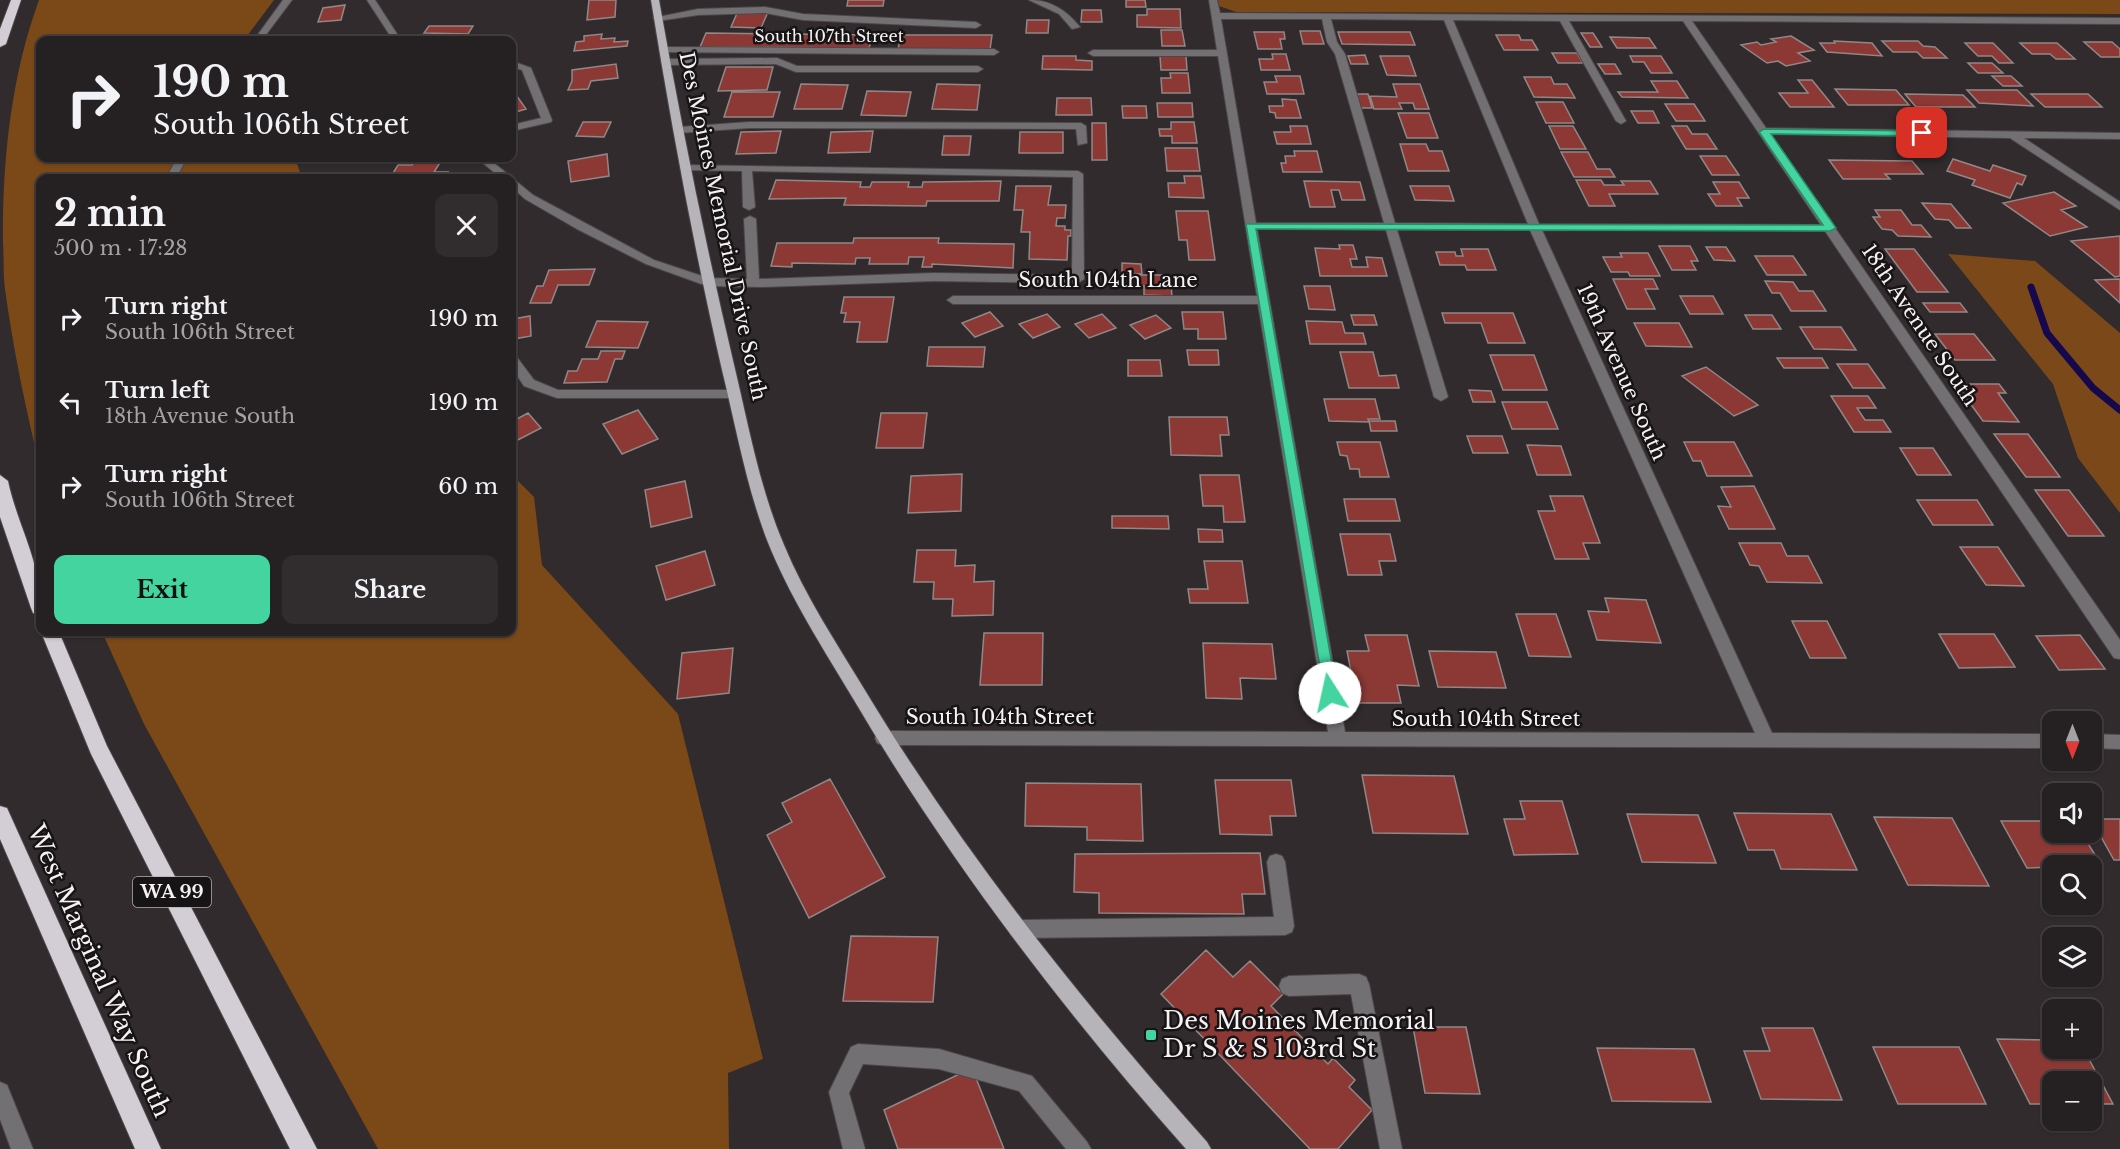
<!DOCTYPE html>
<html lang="en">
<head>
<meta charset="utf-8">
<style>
	body { margin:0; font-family:"Libre Baskerville",serif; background:#312d2f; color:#f1f3f6; height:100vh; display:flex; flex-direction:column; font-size:22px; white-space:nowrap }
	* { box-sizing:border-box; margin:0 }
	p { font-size:20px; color:#a3a3a5 }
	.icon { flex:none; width:33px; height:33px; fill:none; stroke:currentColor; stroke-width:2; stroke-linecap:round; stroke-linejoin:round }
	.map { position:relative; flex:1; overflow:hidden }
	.panel { position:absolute; left:36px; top:174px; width:480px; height:462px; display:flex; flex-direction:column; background:#252022; border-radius:12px; box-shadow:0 2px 4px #0004,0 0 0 2px #423e40 }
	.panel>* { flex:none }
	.banner { position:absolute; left:36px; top:36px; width:480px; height:126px; border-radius:12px; box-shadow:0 2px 4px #0004,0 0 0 2px #423e40; background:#252022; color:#f1f3f6; overflow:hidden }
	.needle { width:39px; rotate:180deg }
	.fabs { position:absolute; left:2042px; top:711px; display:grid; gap:12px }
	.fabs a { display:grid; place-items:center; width:60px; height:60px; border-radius:12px; background:#252022; box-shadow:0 2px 4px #0004,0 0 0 2px #423e40; font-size:30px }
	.pin { position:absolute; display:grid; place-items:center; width:51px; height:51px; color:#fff; margin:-26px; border-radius:12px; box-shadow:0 3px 9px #0006 }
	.me { position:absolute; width:66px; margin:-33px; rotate:350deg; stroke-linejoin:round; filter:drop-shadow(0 0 4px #0008) }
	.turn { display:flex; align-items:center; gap:21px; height:126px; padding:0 18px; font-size:27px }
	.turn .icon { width:78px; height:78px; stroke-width:2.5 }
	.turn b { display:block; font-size:42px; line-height:51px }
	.round { display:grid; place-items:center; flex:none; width:63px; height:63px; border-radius:12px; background:#312d2f }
	.headline { display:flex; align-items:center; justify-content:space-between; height:102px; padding:0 18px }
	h1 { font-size:36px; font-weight:700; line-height:45px }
	.primary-button { display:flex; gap:12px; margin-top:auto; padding:12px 18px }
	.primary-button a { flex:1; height:69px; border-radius:12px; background:#43d4a0; color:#111; font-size:24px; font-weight:700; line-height:69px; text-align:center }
	.primary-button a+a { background:#312d2f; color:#f1f3f6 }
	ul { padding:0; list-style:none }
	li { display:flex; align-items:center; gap:18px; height:84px; padding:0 18px }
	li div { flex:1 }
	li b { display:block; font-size:22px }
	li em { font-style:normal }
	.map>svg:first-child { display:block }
	.green { fill:#7b4817 }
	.forest { fill:#7b4919 }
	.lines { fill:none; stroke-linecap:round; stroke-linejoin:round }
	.stream { stroke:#15084c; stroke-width:7 }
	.building { fill:#8c3935; stroke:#908887; stroke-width:1.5 }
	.minor-casing { stroke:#4d474a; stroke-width:2 }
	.major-casing { stroke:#4d474a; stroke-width:2 }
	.highway-casing { stroke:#4d474a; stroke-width:2 }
	.minor { fill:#727073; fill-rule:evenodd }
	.major { fill:#b7b4b9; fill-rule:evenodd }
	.highway { fill:#d3ced5; fill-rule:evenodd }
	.route { fill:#43d4a0; stroke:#2c8a68; stroke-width:1.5 }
	.poi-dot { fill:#43d4a0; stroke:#171416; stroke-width:2 }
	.labels { text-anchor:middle; stroke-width:5; stroke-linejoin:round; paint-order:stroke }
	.far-street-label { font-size:16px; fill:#f6f1f3; stroke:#171416 }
	.shield { fill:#171416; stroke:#b3afb1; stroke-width:1.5 }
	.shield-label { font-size:18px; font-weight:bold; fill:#f6f1f3 }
	.street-label { font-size:20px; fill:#f6f1f3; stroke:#171416 }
	.near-street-label { font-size:24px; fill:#f6f1f3; stroke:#171416 }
	.near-poi-label { font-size:24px; fill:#f6f1f3; stroke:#171416; text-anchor:start }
</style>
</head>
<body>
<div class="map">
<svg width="2120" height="1149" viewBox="0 0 2120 1149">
	<rect width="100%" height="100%" fill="#312b2e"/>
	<!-- green -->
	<path class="green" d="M39,0H274L244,40H40V158H295L302,178H40V468C26,409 13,349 5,289C3,274 4,258 3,243C2,162 11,76 39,0Z
		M1218,0H2120V14L1236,12L1219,6Z
		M512,475L534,497L542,565L678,714L763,1059L728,1073L729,1149H378L144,724L102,632H512Z"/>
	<!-- forest -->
	<path class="forest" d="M1948,254L2035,261L2120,333V513L2078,458L2053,384Z"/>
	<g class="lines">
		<!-- stream -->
		<path class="stream" d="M2031,287L2047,333L2093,388L2120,410"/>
	</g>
	<!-- building -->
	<path class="building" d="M589,0H616L615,17L587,20Z
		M848,0H884L883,6H847Z
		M1126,0H1145L1146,7H1126Z
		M345,5L341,20L318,22L323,8Z
		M1147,9H1180L1181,28L1137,27V15H1147Z
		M1082,10H1101L1102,22H1081Z
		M738,11L768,12L761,28L731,27Z
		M1027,20H1049L1048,33H1026Z
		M429,26H473L468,34L424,33Z
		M1161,30H1182L1185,46H1162Z
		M1300,31H1320L1324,44H1303Z
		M1254,32H1284L1285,39H1280L1282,49H1258Z
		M1338,32H1410L1415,45L1342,44Z
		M706,33L873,35L869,48L700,47Z
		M1581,33H1593L1602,47H1590Z
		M602,34L601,39L615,38L614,42L628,41L627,46L574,51L576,42L584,41V36Z
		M901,35H992L990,50L898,49Z
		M1496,35H1519L1521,40H1532L1538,50H1504Z
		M1791,36L1814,50L1798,53L1810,61L1786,66L1778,61L1767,63L1741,45L1757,42L1761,45L1776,42L1771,39Z
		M1610,37L1649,38L1656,48H1617Z
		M1834,41L1872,43L1882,56L1827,52L1820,43H1835Z
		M1882,41H1918L1923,46L1935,47L1947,58H1923L1917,52H1893Z
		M2084,42H2112L2120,49V57H2101Z
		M1965,43H1993L2013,63H1999L1992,56H1978Z
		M2020,43H2057L2075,59H2056L2050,54H2032Z
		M1552,53H1577L1583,63H1558Z
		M1272,54H1286L1290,70H1261L1259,59H1273Z
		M1365,55L1368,64H1351L1348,56Z
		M1043,56H1076V60L1092,61V70L1042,69Z
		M1160,56H1186L1187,70H1161Z
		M1380,56H1409L1416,76L1387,75Z
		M1630,56H1661L1672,73H1651L1644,62H1633Z
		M1968,63H1992L2003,73H1978Z
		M616,64L618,78L591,81L588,89L568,90L572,81V70Z
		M1598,64H1615L1621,74H1605Z
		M726,67H773L767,90L718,91Z
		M1170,73H1188L1190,93H1162L1161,78H1171Z
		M1275,76H1300L1304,94H1267L1264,82H1277Z
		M1992,76H2011L2022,86H2003Z
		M1524,77H1551L1554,84H1567L1575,98L1534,97Z
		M1798,80H1812L1834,107H1790L1779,93H1808Z
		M1651,81H1677L1688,98L1622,97L1618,92H1658Z
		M801,84L848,85L842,109H794Z
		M937,84L980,85L977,110L932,109Z
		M1393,84H1420L1429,109H1415L1413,103H1399L1402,109H1374L1370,96L1397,97Z
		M512,89L526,109L512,113Z
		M1835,89L1896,90L1909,105H1848Z
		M1967,90H2017L2033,106L1979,103Z
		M867,91L911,92L906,116L861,115Z
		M732,92H780L773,117H724Z
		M1355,94H1368L1372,108H1360Z
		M1905,94L1963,95L1975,107H1916Z
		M2031,94H2088L2102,107H2045Z
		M1057,98H1091L1092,115H1056Z
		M1282,99L1296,100L1301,118H1276L1275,113L1270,112L1269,106H1283Z
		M1536,102H1563L1574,123H1546Z
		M1157,103H1192L1193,117H1158Z
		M1665,104H1694L1705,121H1676Z
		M1122,106H1146L1147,118H1123Z
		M1631,111H1653L1659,123H1638Z
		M1398,113H1429L1438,138H1407Z
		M583,122H611L604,137L576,136Z
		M1171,122H1194L1197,143H1172V136H1160L1159,129H1171Z
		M1092,123H1106L1107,160H1092Z
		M1290,126H1307L1311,144H1277L1274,132H1291Z
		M1549,126H1573L1586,149H1560Z
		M1672,126H1687L1692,134H1707L1717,149H1686Z
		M781,131L776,153L736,154L741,132Z
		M873,131L870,152L828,153L831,132Z
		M1020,132H1063V153H1019Z
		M944,136H971L969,155H942Z
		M1400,144H1426L1429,151H1442L1449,171H1408Z
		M1165,148H1197L1200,171H1167Z
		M1294,151H1317L1322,172H1283L1281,163H1286L1285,156H1295Z
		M1561,152H1588L1597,169H1610L1615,177H1574Z
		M607,154L609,176L571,182L568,161Z
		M1700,156H1726L1739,175H1712Z
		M416,158H443L434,172H448L444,178H390L398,165H412Z
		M1953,159L1990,171L1993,165L2026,176L2022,185L2017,183L2010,198L1972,185L1975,180L1947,171Z
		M1829,160L1912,161L1923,174H1885L1890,179H1843Z
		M1184,176H1201L1204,198L1169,197L1168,183H1185Z
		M776,180L861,182L860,187H870L872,182H909L908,187H922L923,182L1001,181L999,201H927L926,206L844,205L846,198L769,199Z
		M1576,180H1601L1604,185H1624L1621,181H1650L1658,194H1609L1615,206H1589Z
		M1304,181L1360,182L1365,200H1342L1339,190H1331L1335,207H1310Z
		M1713,182H1739L1749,198H1737L1742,206H1716L1708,194H1720Z
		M1016,186H1051L1048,205H1066L1065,218H1057L1056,226H1065V230H1071V236H1068L1067,260L1029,259L1030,232H1021L1023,210H1014Z
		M1410,186H1449L1454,201L1415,200Z
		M2054,192L2076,206L2061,210L2087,227L2050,236L2003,203Z
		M1922,203L1951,204L1971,228H1956L1949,220L1935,219Z
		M1875,210H1901L1912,225H1921L1931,237L1898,236L1892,230L1882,229L1873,217H1880Z
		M1176,211H1208L1215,260H1189L1187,240H1179Z
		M2120,236V276L2115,277L2071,241Z
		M854,238H939L938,243L1014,244L1013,268L932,264V267H922L924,257H909L908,264H869L870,258H856L855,264L792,263V267L771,266L777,243H853Z
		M1339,245H1353L1357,259H1350L1352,267H1368L1366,257L1382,258L1387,276H1320L1315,248L1340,249Z
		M1659,246H1690L1698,261H1691L1696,270H1672Z
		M1706,247H1726L1735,261L1714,260Z
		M1461,249H1488L1496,270H1467L1465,265H1440L1436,252H1455L1456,256H1463Z
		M1885,249H1914L1948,292H1917Z
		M1620,253H1648L1660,276H1630L1628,272H1611L1603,257H1622Z
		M1755,256H1793L1806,275H1767Z
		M1122,263L1141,264L1142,274L1122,273Z
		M595,269L589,285H558L551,303H530L537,286H543L549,270Z
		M1137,275H1166V285H1171L1172,296L1144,295V286H1137Z
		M1613,279H1653L1658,289H1645L1655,309H1627Z
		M2120,279V303L2095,280Z
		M1765,281L1793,282L1799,291H1813L1826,311H1791L1780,293H1772Z
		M1304,286H1330L1335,310L1309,309Z
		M1680,296H1713L1723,314H1690Z
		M844,297H894L887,342H857L860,322H844L846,313H841Z
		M1923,303H1960L1967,312H1930Z
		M512,312L513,319L530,316L531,336L514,339Z
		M990,312L1003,326L975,337L962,323Z
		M1182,312H1223L1226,339H1198V329H1184Z
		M1442,313H1513L1525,343H1488L1481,323H1445Z
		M1047,314L1060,327L1033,338L1019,324Z
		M1102,314L1116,328L1089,338L1075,324Z
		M1156,315L1171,328L1145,339L1130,325Z
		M1351,315H1374L1377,325H1354Z
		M1745,315H1772L1781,329H1753Z
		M597,321L648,322L638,348L586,347Z
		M1306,321L1342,322L1345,333H1363L1366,344H1310Z
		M1634,323H1679L1692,347L1646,346Z
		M1800,327H1841L1856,350L1814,349Z
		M1935,334H1974L1995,360H1955Z
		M929,347H985L983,367L927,366Z
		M1187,350H1218L1219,365H1189Z
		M601,351H625L622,359H615L607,382L564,383L568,371H577L582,359H598Z
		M1340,352H1373L1379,376L1396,375L1399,388H1349Z
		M1490,355H1534L1547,390H1503Z
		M1777,358H1822L1828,368H1784Z
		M1128,360H1160L1162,376H1128Z
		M1837,364H1868L1885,388H1853Z
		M1706,367L1758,405L1734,416L1682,376Z
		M1956,384H1999L2006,393H1998L2019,422L1983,421Z
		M1469,390L1491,391L1495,402H1473Z
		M1831,396H1868L1876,408H1857L1865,420H1883L1891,432H1854Z
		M1324,399H1375L1380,419H1368L1369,422L1329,421Z
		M1502,402H1547L1558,429H1512Z
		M638,410L658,439L622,454L603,424Z
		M512,413L517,419L528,413L541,428L512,443Z
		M881,413H927L923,448H876Z
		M1169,417H1227L1229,435H1220L1222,456L1171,455Z
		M1369,421H1395L1397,431H1371Z
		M1994,434H2028L2060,477H2026Z
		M1467,436H1502L1508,453H1473Z
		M1337,442H1380L1389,477H1360L1359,469H1350L1347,456L1340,455Z
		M1684,442H1734L1752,476H1707L1701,461H1693Z
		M1527,445L1561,446L1571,475H1537Z
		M1900,448H1933L1951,475H1917Z
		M962,474L961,511L908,513L911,476Z
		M1200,475H1239L1245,522H1224L1223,506H1203Z
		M685,481L692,517L651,527L645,490Z
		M1754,486L1775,529H1729L1718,506L1731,507L1721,487Z
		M2035,490H2069L2104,536H2068Z
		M1550,496H1583L1600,543H1583L1589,559H1555L1538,511H1555Z
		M1344,499H1395L1400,521H1348Z
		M1917,500H1977L1993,525H1933Z
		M1112,516H1168L1169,529L1112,528Z
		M1198,529L1222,530L1223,542H1199Z
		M1340,534H1390L1396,561H1379L1382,575H1348Z
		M1739,543H1781L1787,556H1808L1822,583L1767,582L1759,566L1750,565Z
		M1960,547H1998L2024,586L1986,585Z
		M917,550H956L955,566L975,565L974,582L994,581L993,615L952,616L953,599H933L934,582H914Z
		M705,551L715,585L666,600L656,566Z
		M1204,561H1242L1248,603H1190L1188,589H1208Z
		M1605,598L1646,600L1661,643L1597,640L1588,611L1609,612Z
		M1516,614H1556L1571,657L1529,656Z
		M1792,621H1827L1846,658H1810Z
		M984,633H1043L1042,685H980Z
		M1939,634H1994L2015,667L1959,668Z
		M1365,635H1407L1419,686L1397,685L1401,703H1357L1347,651H1369Z
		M2080,635L2105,669L2059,670L2036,636Z
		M1203,643L1272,644L1276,679L1240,678L1242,699L1206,698Z
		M733,648L729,693L677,699L682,653Z
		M1429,651L1496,652L1506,688L1438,687Z
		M1362,775L1454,776L1468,834L1373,833Z
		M830,779L885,877L809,918L767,835L792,822L782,803Z
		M1215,780H1291L1296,816H1270L1272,835L1220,834Z
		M1026,783L1141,784L1143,841L1087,840V827L1025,826Z
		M1520,801H1562L1578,854L1514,855L1504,819H1525Z
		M1734,813L1831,814L1857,870L1781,869L1774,850H1748Z
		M1627,814L1698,815L1716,863L1642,862Z
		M1874,817L1952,818L1989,886L1908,885Z
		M2091,819H2120V860H2114Z
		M2001,821H2052V832H2081L2103,868H2091V866L2027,868Z
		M1260,853L1265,894H1242L1244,914L1099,913V893L1074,892L1075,854Z
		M851,936L938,937L933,1002L843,1001Z
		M1206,950L1233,977L1250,961L1283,994L1271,1006L1328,1064L1333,1058L1355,1080L1349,1087L1372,1110L1338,1149H1310L1161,994Z
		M1413,1027H1466L1480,1094L1425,1093Z
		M1762,1028H1813L1842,1100L1761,1099L1744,1051H1770Z
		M1997,1039L2052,1040V1048H2083L2113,1104H2091V1082H2052V1104H2030Z
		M1873,1047H1959L1986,1104H1898Z
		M1597,1048L1694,1049L1711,1102L1612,1101Z
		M972,1068L1004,1149H898L884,1110Z"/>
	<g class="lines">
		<!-- minor casing -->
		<g class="minor-casing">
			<path id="minor" d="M283,0H292L262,40H254Z
				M367,0H375L401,40H393Z
				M1029,0C1051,0 1066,10 1080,27L1072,29L1059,14Z
				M1209,0H1217L1220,13L2120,18V24L1692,21L1766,128L2120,133V139L2024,138L2120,202V210L2010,138L1770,134L2120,640V659L2114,658L1825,231L1542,230L1772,733L2052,734V748L883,745L877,743L875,738L877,733L883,731L1328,732L1258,304H953L947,300L953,296H1257L1218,56H1093L1088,53L1093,50H1217ZM1221,19H1322L1327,42L1335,54L1384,223H1256ZM1331,19L1444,20L1528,224L1395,223L1345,54L1337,42ZM1453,20L1560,21L1616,121L1621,124L1626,121L1569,21H1683L1821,225L1539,224ZM1257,229L1386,230L1434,397L1441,401L1448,397L1397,230H1530L1755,733L1345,732Z
				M765,7L803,14L976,22L981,25L976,28L803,20L765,13L698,15L658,21L653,18L698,9Z
				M664,47L994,49L999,52L994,55L661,52L659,50Z
				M777,58L797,66H978L983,69L978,72H796L776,64L666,65L661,62L666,59Z
				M512,61L531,68L552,120L551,122L512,131V125L541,118L522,70L512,67Z
				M749,122L1081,123L1086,126L1087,143L1078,145L1076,129L749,128L679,133L674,130L679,127Z
				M177,158H187L176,178H166Z
				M477,158H488L533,195L654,260L708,278L747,279L744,219L750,216L756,219L759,279L934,273L1072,275L1073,177L752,171L755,207L749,210L743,207L742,171L686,170L682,169V165L1078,171L1083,174L1084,279L1078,283L934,281L763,287L707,286L646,264L577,229L525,199L512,187V178H501Z
				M512,355L516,356L534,380L558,390H734L741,394L734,398H557L524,386L512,368Z
				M2091,734L2120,735V749L2091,748Z
				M1276,854L1282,856L1285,862L1294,926L1292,932L1285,935L1018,938L1011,935L1009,929L1011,923L1018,920L1274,917L1267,862L1270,856Z
				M1359,974L1366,977L1369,984L1402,1149H1380L1351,994L1289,996L1282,993L1279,986L1282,979L1289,976Z
				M858,1044L939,1049L1032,1076L1087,1142L1091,1149H1066L1019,1091L939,1069L863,1064L849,1093L865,1149H843L829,1092L851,1047Z
				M0,1082L7,1085L33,1149H11L0,1119Z"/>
		</g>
		<!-- major casing -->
		<g class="major-casing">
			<path id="major" d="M651,0H659C681,124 706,247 735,369C749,428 760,489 784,545C805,596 837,644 866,692C964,854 1081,1001 1207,1142L1211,1149H1186C1062,1009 949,861 854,700C823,648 789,596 767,540C746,485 736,427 722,370C694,248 671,124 651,0Z"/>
		</g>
		<!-- highway casing -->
		<g class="highway-casing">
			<path id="highway" d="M11,0H21L6,44L0,47V29Z
				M0,475L8,481C17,525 45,570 40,615L33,613L31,608L0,517Z
				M41,632H59L107,746L317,1149H290L91,754Z
				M0,806L7,808L161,1149H135L0,839Z"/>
		</g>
		<!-- minor -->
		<use href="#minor" class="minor"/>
		<!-- major -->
		<use href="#major" class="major"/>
		<!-- highway -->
		<use href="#highway" class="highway"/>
	</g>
	<!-- route -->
	<path class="route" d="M1764,129L1922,131L1927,133L1922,136L1771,134L1836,228L1830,231L1256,229L1337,693L1330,699L1325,697L1246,224L1823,225L1759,132Z"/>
	<!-- markers -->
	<rect class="poi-dot" x="1145" y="1029" width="12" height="12" rx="3"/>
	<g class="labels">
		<!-- far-street labels -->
		<g class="far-street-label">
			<text x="829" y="42">South 107th Street</text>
		</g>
		<!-- shield labels -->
		<rect class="shield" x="133" y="877" width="78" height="30" rx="4.5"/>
		<g class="shield-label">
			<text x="172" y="898">WA 99</text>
		</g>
		<!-- street labels -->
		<g class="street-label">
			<text transform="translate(723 226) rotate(78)" y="7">Des Moines Memorial Drive South</text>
			<text x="1108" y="287">South 104th Lane</text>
			<text transform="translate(1920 325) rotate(56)" y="7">18th Avenue South</text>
			<text transform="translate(1622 372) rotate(66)" y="7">19th Avenue South</text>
			<text x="1000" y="724">South 104th Street</text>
			<text x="1486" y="726">South 104th Street</text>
		</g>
		<!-- near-street labels -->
		<g class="near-street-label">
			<text transform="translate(99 971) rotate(66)" y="8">West Marginal Way South</text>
		</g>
		<!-- near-poi labels -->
		<g class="near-poi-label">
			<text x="1163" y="1029">Des Moines Memorial<tspan x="1163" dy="28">Dr S &amp; S 103rd St</tspan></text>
		</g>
	</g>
</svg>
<div class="fabs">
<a><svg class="needle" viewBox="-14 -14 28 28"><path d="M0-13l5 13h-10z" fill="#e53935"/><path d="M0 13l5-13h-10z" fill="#a3a3a5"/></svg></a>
<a><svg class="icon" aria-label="sound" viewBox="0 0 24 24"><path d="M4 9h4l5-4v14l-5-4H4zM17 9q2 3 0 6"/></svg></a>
<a><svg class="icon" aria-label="search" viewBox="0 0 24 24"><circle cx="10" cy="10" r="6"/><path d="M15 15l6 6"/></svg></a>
<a><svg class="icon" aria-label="layers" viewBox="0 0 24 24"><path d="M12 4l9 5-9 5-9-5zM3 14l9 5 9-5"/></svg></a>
<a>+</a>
<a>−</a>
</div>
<div class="pin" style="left:1922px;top:133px;background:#d93025"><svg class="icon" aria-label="arrive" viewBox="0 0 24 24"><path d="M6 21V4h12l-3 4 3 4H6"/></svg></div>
<svg class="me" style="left:1330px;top:693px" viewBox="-20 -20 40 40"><circle r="19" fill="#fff"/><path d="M0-13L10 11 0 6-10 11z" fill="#43d4a0"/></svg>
<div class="banner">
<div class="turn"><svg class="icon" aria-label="right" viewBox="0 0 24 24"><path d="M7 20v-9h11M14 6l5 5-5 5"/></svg><div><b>190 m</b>South 106th Street</div></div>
</div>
<section class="panel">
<div class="headline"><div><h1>2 min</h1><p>500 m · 17:28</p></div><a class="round"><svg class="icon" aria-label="close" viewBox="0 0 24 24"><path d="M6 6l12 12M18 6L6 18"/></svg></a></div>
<ul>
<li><svg class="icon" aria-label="right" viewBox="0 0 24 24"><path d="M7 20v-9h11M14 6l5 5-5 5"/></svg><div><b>Turn right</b><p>South 106th Street</p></div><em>190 m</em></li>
<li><svg class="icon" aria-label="left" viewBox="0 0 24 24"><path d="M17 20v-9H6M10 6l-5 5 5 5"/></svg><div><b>Turn left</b><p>18th Avenue South</p></div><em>190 m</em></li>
<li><svg class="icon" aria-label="right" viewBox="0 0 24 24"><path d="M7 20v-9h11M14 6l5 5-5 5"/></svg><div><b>Turn right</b><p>South 106th Street</p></div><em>60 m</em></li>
</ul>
<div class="primary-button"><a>Exit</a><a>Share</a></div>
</section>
</div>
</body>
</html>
